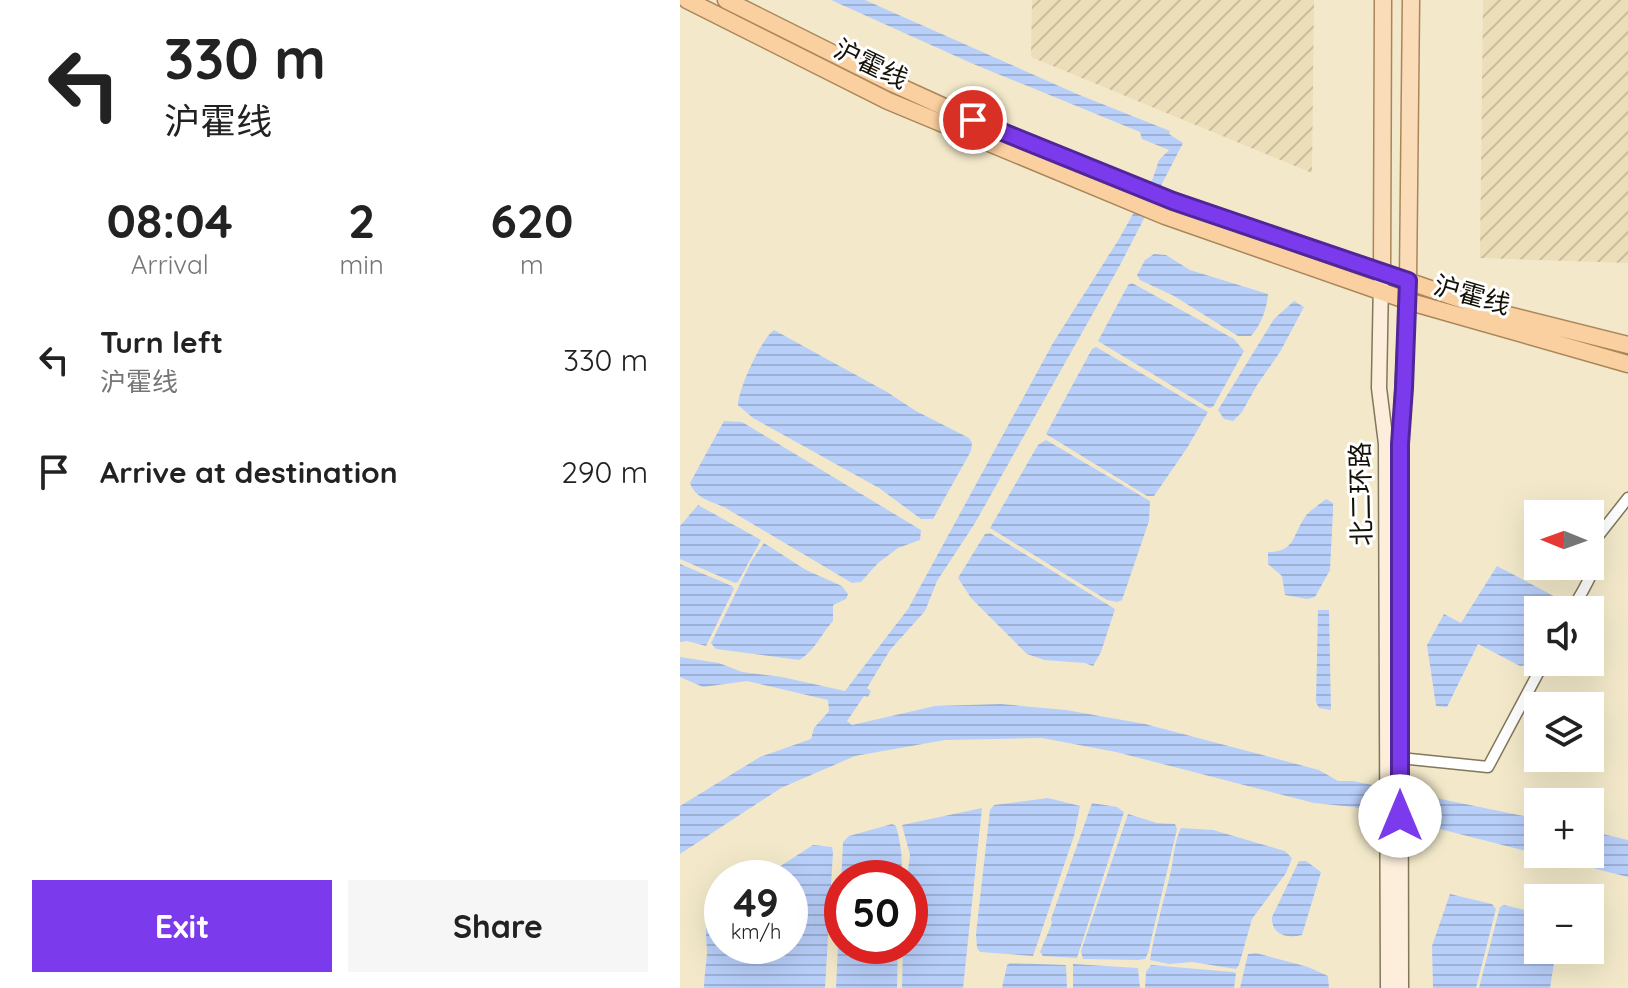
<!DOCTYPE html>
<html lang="en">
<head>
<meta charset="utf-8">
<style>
	body { margin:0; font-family:Quicksand,"Noto Sans SC",sans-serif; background:#f6f6f6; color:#222; height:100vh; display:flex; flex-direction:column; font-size:30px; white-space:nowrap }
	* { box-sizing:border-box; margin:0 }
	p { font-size:26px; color:#767676 }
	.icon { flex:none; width:44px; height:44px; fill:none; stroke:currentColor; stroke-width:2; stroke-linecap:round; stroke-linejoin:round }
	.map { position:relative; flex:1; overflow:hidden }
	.sheet { display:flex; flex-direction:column; background:#fff; width:680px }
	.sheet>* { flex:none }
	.top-card { background:#fff; color:#222; overflow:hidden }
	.needle { width:52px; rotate:271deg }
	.buttons { position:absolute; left:844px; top:500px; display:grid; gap:16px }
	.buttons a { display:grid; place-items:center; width:80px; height:80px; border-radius:0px; background:#fff; box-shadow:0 8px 32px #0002; font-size:40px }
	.speed { position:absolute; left:24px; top:860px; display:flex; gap:16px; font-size:40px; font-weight:700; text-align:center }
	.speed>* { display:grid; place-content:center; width:104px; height:104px; border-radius:50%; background:#fff; box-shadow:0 8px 32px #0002; line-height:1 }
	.speed small { font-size:20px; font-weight:400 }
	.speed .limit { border:12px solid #d22; background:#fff; color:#111 }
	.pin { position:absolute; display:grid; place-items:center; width:68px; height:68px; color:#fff; margin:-34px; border:4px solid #fff; border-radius:50%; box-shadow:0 2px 8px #0007 }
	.me { position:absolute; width:88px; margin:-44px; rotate:0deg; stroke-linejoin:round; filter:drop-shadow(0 0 6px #0008) }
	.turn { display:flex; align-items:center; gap:28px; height:168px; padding:0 32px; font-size:36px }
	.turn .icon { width:104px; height:104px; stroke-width:2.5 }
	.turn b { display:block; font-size:56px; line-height:68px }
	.eta { display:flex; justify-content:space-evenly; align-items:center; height:136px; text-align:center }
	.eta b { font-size:48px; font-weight:700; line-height:56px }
	.cta { display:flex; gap:16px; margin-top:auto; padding:16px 32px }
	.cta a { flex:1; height:92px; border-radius:0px; background:#7c3aed; color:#fff; font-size:32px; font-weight:700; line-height:92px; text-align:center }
	.cta a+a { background:#f6f6f6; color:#222 }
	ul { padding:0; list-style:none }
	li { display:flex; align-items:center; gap:24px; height:112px; padding:0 32px }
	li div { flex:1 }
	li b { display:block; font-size:30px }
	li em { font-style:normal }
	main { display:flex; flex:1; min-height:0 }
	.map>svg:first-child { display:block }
	.industrial { fill:url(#industrial-furrows) }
	.water { fill:url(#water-rules) }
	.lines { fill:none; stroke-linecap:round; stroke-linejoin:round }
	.minor-casing { stroke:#81785c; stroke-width:13 }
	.secondary-casing { stroke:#81785c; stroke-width:17 }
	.primary-casing { stroke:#a9865a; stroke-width:19 }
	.trunk-casing { stroke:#a9865a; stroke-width:19 }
	.minor { stroke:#fff; stroke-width:10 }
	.secondary { stroke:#fdeedb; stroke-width:14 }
	.primary { stroke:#fbdcb8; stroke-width:16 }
	.trunk { stroke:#fad0a0; stroke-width:16 }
	.route-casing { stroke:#51269a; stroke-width:20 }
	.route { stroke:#7c3aed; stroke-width:14 }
	.labels { text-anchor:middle; stroke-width:6; stroke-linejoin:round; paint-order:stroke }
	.street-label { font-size:26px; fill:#141106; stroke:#fff }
</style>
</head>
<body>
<main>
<section class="sheet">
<div class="top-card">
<div class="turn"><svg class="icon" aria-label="left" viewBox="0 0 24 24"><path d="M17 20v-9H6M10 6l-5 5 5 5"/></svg><div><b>330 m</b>沪霍线</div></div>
</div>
<div class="eta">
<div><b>08:04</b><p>Arrival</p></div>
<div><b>2</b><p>min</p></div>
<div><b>620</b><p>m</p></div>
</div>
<ul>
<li><svg class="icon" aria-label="left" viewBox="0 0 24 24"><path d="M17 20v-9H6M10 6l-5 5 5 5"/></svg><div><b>Turn left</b><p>沪霍线</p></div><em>330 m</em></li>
<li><svg class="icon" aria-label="arrive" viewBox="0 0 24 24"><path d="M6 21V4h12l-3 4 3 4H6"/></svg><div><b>Arrive at destination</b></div><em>290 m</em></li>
</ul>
<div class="cta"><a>Exit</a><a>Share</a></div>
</section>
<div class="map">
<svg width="948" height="988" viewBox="0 0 948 988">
	<defs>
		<pattern id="industrial-furrows" width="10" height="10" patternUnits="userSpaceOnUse" patternTransform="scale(2)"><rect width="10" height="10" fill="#ebdeb8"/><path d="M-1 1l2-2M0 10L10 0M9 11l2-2" fill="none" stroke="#c9bd9d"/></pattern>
		<pattern id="water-rules" width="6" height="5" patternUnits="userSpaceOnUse" patternTransform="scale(2)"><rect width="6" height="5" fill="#b8cffa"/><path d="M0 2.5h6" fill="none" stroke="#9db1d5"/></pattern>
	</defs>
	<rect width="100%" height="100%" fill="#f3e9ca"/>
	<!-- industrial -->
	<path class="industrial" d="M352,0H634L632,173L351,57Z
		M803,0H948V263L800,258Z"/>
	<!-- water -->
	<path class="water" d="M151,0H185L397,94L490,131L489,134L503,143L439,267L295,523L257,581L245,611L210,650L187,688L191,691L188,697L184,696L167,721L172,725L255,706L321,704L386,710L465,724L639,770L658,781H673L858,819V854H910V831L948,840V877L674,807L634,803L436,752L362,738L265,740L175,756L101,788L0,854V806L80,757L131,739L134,728L149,711L148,700L67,681L23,687L0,677V657L39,663L62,672L102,677L165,691L228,609L373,343L439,239L473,178L479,160L489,150L462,139L460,132L291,63Z
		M474,254L486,255L510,270L588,294C587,309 581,325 571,336H558L494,296L460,280L457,275L465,260Z
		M452,283L554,339L564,351L533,407L529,408L418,341L448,285Z
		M614,301L624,307L600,352L577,385L562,412L553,421L544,419L538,410L594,319Z
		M94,330L207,392L236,411L289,438L292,443L291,451L253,519H241L199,488L73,418L58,405C58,390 81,339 94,330Z
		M416,347L528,412L507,448L474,496H467L366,434L412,349Z
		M44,421L62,422L241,530L240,540L218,548L198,563L181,582L172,583L44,507C30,501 15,498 10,483Z
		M366,440L470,501L469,521L442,600L437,602L427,600L310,528L358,445Z
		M646,499L653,503V511L650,570L635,597L627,599L605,595L602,576L588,564V552C615,552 612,536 625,517C630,510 639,505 646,499Z
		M18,505L81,540L58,582L55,583L0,559V526Z
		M310,533L435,609L421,652L413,666L405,663L364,660L347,654L291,598L278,578L305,534Z
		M84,543L126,570L162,586L168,594L166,599L153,605V621C141,634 134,652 119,660L36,649L31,643L72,560Z
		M0,564L52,586L54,589L26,646L7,641L0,642Z
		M817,566L885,602L881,610H858L857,664L840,666L798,644L767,707L756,706L747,645L764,614L781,623Z
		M638,610H649L651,710L639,708L636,702Z
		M368,798L400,806L394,836L353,956L300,952L297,948L296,934L310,810L314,805Z
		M412,803L437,807L444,812L397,958L363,956L360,952L372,923L371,919Z
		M302,808L283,988H222L223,946H230V878H227L230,855L222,825Z
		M448,814L477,823L495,824L497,829L468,953L465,959L458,960L403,959L401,951Z
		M212,824L216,826C221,844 223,859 221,878H162V946H218L217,988H156L163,842L169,836Z
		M501,828L533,830L605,851L612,858L606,873L572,919L559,965L556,969L512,962L489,964L470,960C475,928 485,898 492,866C494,852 495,841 501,828Z
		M133,845L152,847L153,852L145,988H24C24,977 26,966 27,954C27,931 20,923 42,907V946H110V878H82Z
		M619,861H626L641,872L622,935C608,939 591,935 592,917Z
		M770,894L812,904L816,909L796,988H753L752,946Z
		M824,905L858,913V950H876L870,988H799L820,907Z
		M576,953L628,967L648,976L649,988H560L568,954Z
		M330,963L386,965L387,988H322L327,965Z
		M393,964L458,968L460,988H393Z
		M471,965L553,972L556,973L554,988H465L466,972Z"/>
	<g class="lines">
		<!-- minor casing -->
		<g class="minor-casing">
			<path id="minor" d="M892,610C902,591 924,561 915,540L948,498
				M720,758L808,767L864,662"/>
		</g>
		<!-- secondary casing -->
		<g class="secondary-casing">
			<path id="secondary" d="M701,281L699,388L706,444L708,988
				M721,988L720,444L727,293"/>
		</g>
		<!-- primary casing -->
		<g class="primary-casing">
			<path id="primary" d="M702,272L703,0
				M728,281L731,0"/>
		</g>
		<!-- trunk casing -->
		<g class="trunk-casing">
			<path id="trunk" d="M7,0L208,101L485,216L734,303L948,364
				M46,0L214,84L293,120L493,201L824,314L948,345"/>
		</g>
		<!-- minor -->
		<use href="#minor" class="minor"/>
		<!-- secondary -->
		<use href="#secondary" class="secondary"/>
		<!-- primary -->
		<use href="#primary" class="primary"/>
		<!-- trunk -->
		<use href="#trunk" class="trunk"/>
	</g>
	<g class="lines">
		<!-- route casing -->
		<g class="route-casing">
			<path id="route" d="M293,120L493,201L728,281L724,388L720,444V816"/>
		</g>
		<!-- route -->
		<use href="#route" class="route"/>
	</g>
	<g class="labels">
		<!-- street labels -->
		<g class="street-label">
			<text transform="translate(191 64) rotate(26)" y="9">沪霍线</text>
			<text transform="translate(792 295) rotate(16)" y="9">沪霍线</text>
			<text transform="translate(681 494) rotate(-91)" y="9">北二环路</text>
		</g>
	</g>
</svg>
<div class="buttons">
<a><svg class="needle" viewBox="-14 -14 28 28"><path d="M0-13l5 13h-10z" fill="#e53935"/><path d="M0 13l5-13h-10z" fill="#767676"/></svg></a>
<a><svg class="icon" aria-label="sound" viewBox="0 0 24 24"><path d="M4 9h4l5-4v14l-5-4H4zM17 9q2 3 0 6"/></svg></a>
<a><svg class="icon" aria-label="layers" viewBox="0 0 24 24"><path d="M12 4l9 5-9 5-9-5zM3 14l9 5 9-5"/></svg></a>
<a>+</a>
<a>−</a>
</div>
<div class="speed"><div>49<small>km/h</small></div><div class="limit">50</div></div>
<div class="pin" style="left:293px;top:120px;background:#d93025"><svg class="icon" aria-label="arrive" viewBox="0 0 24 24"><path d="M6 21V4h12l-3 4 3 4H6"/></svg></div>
<svg class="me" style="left:720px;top:816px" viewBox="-20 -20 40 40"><circle r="19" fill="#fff"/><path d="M0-13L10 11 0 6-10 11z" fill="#7c3aed"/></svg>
</div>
</main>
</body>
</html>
